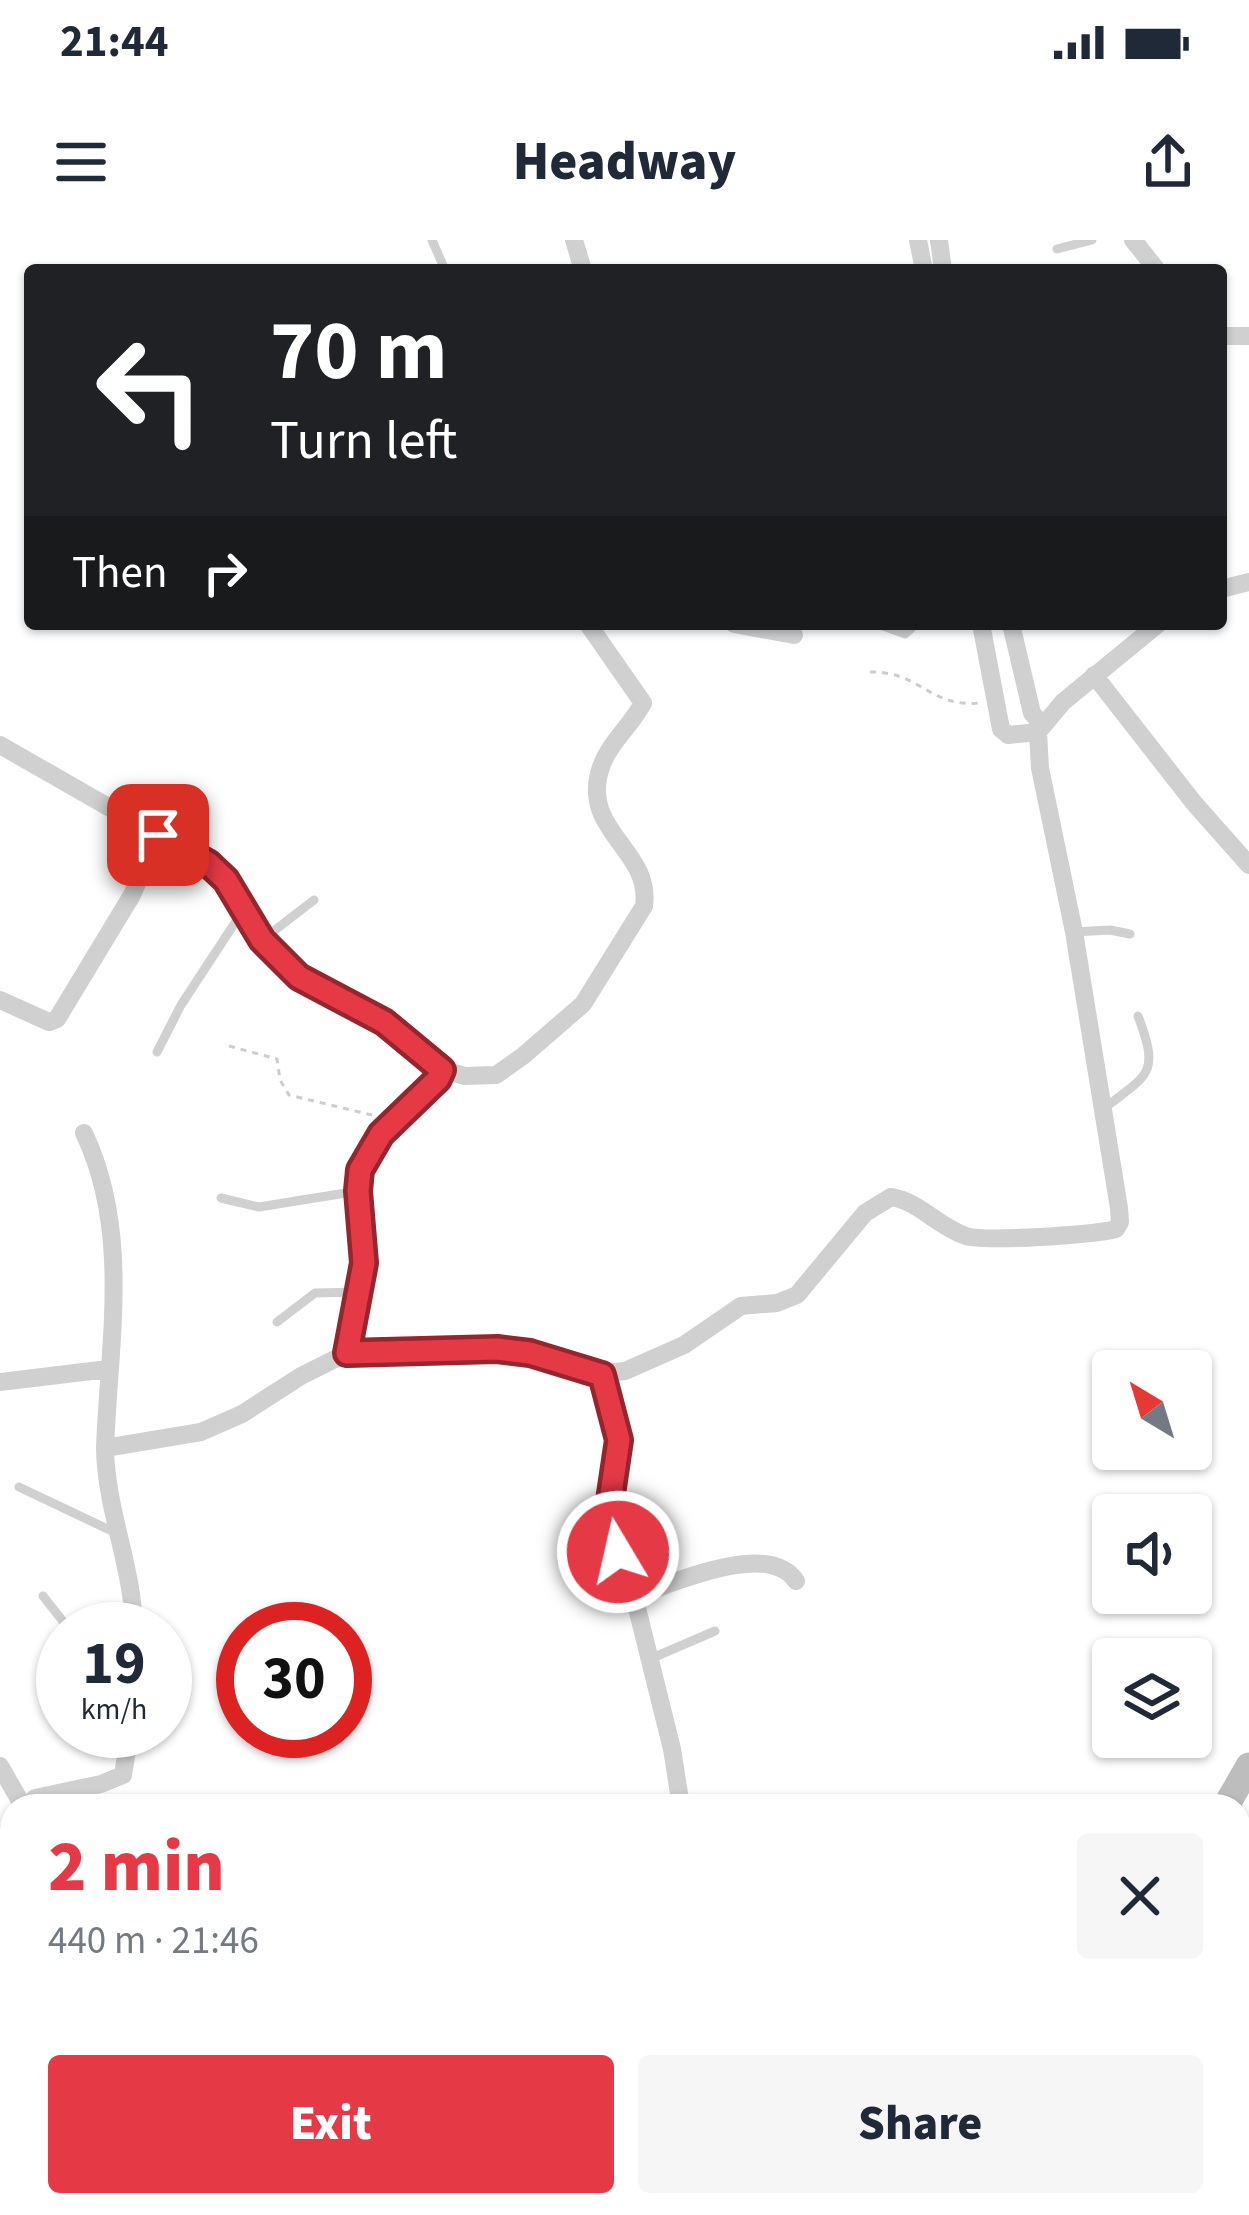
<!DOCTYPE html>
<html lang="en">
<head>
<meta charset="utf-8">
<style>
	body { margin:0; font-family:"Source Sans 3",sans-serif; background:#f6f6f7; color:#1f2937; height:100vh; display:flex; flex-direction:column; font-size:45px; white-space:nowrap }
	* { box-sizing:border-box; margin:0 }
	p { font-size:39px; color:#747a83 }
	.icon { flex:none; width:66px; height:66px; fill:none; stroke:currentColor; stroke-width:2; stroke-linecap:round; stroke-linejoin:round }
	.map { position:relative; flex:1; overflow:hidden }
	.panel { position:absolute; left:0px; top:1554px; width:1251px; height:423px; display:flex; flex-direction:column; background:#fff; border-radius:36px 36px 0 0; box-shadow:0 3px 9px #0004 }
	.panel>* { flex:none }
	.hud { position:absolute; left:24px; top:24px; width:1203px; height:366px; border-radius:12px; box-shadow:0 3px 9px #0004; background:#202124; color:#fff; overflow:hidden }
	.needle { width:78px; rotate:322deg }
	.controls { position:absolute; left:1092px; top:1110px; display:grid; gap:24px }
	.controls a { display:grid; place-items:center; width:120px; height:120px; border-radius:12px; background:#fff; box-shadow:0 3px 9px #0004; font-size:60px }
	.speed { position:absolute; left:36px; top:1362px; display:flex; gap:24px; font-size:60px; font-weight:700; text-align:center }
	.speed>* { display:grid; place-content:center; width:156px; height:156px; border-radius:50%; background:#fff; box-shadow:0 3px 9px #0004; line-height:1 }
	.speed small { font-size:30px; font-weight:400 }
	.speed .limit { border:18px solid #d22; background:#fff; color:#111 }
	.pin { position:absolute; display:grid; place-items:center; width:102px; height:102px; color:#fff; margin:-51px; border-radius:24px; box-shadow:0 6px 18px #0006 }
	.me { position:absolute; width:132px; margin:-66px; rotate:351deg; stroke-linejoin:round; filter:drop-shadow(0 0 9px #0008) }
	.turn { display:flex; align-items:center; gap:42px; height:252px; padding:0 48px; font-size:54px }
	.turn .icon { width:156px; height:156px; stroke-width:2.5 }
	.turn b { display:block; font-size:84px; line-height:102px }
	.then { display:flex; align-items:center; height:114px; padding:0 48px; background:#0003; gap:24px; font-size:45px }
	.round { display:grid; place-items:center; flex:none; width:126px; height:126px; border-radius:12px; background:#f6f6f7 }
	.summary { display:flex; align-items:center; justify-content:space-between; height:204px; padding:0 48px }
	h1 { font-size:72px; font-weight:800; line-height:90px; color:#e63946 }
	.button { display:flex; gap:24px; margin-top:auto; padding:24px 48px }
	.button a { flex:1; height:138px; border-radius:12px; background:#e63946; color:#fff; font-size:48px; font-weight:800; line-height:138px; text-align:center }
	.button a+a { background:#f6f6f7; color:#1f2937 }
	.status { display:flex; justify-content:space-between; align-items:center; height:84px; padding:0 60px; background:#fff; direction:ltr }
	.status svg { height:33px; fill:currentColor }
	header { display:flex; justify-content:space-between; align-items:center; height:156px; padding:0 48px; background:#fff; font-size:54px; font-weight:800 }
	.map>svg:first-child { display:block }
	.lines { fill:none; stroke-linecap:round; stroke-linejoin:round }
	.path { stroke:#cdcdcd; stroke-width:3; stroke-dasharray:6 6; stroke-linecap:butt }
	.lane { stroke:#d0d0d0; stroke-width:9 }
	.street { stroke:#d0d0d0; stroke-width:18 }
	.secondary { stroke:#bdbdbd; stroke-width:27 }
	.route-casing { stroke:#96252e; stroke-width:30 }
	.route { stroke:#e63946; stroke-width:21 }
</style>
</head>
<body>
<div class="status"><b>21:44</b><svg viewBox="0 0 49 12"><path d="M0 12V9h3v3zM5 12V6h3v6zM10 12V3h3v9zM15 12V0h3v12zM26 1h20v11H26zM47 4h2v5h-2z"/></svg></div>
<header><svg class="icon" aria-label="menu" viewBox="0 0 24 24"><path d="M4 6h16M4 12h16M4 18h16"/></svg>Headway<svg class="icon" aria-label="share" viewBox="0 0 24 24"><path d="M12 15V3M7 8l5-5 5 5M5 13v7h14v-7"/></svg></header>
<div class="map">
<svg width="1249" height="1975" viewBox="0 0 1249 1975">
	<rect width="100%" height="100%" fill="#fff"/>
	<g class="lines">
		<!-- path -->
		<path class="path" d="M870,432C920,431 930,468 979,463
			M229,806L277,819L280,840L289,855L376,876"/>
		<!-- lane -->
		<path class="lane" d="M432,0L445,30
			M1057,9L1092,0
			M878,384L905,394L916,384
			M1074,692L1110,690L1130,694
			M262,700L314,660
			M157,812L181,765L244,669
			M1103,869C1149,834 1160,834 1138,776
			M221,958L259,967L358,951
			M277,1082L315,1053L361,1052
			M19,1247L116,1293
			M43,1356L69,1389
			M650,1419L715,1391
			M46,1435L49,1418L63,1410
			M0,1806L12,1804
			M2,1974L4,1975
			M1086,1975L1093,1967L1112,1965"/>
		<!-- street -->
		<path class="street" d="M574,0L583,30
			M918,0L924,30
			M939,0L943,30
			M1133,0L1157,30
			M1221,96H1249
			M1221,349L1249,342
			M734,384L794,395
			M981,384L1001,489L1008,495L1038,492
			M1011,384L1032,473L1042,485
			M1094,435L1194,563L1249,625
			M0,505L208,624L226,640L271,711L299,737L384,782L443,830
			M0,760L49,782L57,779L132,655L158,595
			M84,893C131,992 109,1102 105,1208
			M347,1113L364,1023L360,930L381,894L443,830L465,836L496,835L523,816L583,764L644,666C652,609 579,591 601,527C609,503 631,486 643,463L588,384
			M602,1135L619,1200L608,1274L634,1356L672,1509L681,1566
			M0,1142L108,1129
			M634,1356C673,1344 768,1299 796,1341
			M134,1389C133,1327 106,1270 105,1208L201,1192L242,1174L301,1136L347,1113L497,1109L530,1113L594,1134L625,1131L684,1105L741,1066L777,1063L797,1055L865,973L891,957C919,961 938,987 966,996C986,1002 1093,995 1116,989L1120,982L1119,968L1074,692L1040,528L1038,492L1063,462L1158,384
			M0,1526L23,1566
			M29,1566L35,1558L101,1544L123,1535L130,1491
			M0,1683L12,1678
			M1239,1909L1249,1917
			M0,1936H12
			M58,1965V1975"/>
		<!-- secondary -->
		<path class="secondary" d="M1226,1566L1249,1526
			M1239,1628L1249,1610
			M993,1975L999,1965
			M1041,1975L1047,1965"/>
	</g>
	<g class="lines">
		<!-- route casing -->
		<g class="route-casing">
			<path id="route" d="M158,595L208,623L226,640L262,700L299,737L384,782L442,830L438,839L381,894L360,930L358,951L364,1023L347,1113L497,1109L530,1113L602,1135L619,1200L608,1274L618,1312"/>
		</g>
		<!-- route -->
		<use href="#route" class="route"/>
	</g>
</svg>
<div class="controls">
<a><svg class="needle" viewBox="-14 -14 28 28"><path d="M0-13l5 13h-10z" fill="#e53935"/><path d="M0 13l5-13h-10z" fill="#747a83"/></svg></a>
<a><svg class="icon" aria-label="sound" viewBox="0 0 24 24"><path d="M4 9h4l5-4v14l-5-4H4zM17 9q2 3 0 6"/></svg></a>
<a><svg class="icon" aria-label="layers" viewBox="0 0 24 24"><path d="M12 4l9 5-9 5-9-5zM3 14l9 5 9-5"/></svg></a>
</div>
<div class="speed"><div>19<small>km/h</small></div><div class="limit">30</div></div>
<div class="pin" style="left:158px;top:595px;background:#d93025"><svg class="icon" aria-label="arrive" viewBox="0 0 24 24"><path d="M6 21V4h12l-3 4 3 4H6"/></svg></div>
<svg class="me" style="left:618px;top:1312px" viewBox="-20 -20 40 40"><circle r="17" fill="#e63946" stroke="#fff" stroke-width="3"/><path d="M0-11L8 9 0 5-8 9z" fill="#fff"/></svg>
<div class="hud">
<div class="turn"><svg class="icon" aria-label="left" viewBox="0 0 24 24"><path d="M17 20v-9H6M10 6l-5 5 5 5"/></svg><div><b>70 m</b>Turn left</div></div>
<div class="then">Then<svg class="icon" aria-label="right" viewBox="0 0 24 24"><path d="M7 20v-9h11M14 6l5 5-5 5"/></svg></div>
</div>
<section class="panel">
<div class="summary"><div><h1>2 min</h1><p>440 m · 21:46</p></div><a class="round"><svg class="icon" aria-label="close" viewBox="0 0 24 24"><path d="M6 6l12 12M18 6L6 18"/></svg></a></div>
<div class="button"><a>Exit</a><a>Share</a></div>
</section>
</div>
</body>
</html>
